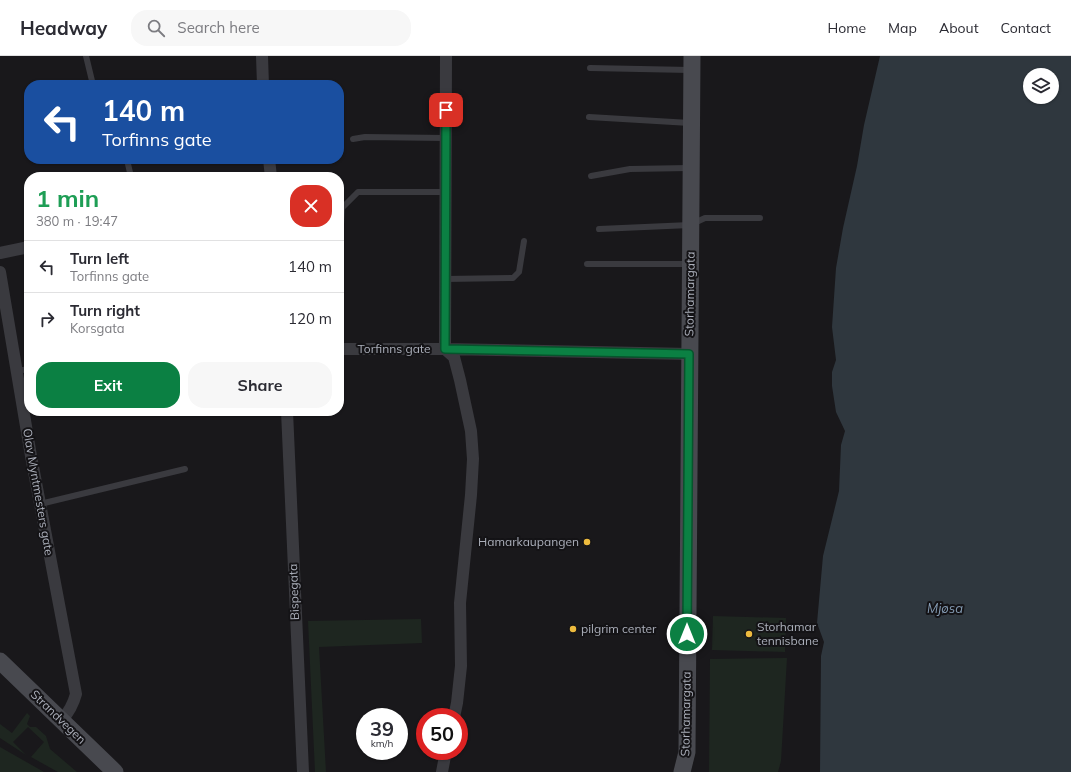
<!DOCTYPE html>
<html lang="en">
<head>
<meta charset="utf-8">
<style>
	body { margin:0; font-family:Mulish,sans-serif; background:#f7f7f7; color:#2b2b33; height:100vh; display:flex; flex-direction:column; font-size:15px; white-space:nowrap }
	* { box-sizing:border-box; margin:0 }
	p { font-size:13px; color:#7c7c81 }
	.icon { flex:none; width:22px; height:22px; fill:none; stroke:currentColor; stroke-width:2; stroke-linecap:round; stroke-linejoin:round }
	.map { position:relative; flex:1; overflow:hidden }
	.sheet { position:absolute; left:24px; top:116px; width:320px; height:244px; display:flex; flex-direction:column; background:#fff; border-radius:16px; box-shadow:0 1px 3px #0004 }
	.sheet>* { flex:none }
	.banner { position:absolute; left:24px; top:24px; width:320px; height:84px; border-radius:16px; box-shadow:0 1px 3px #0004; background:#1a4fa0; color:#fff; overflow:hidden }
	.buttons { position:absolute; left:1023px; top:12px; display:grid; gap:8px }
	.buttons a { display:grid; place-items:center; width:36px; height:36px; border-radius:50%; background:#fff; box-shadow:0 1px 3px #0004; font-size:20px }
	.speed { position:absolute; left:356px; top:652px; display:flex; gap:8px; font-size:20px; font-weight:700; text-align:center }
	.speed>* { display:grid; place-content:center; width:52px; height:52px; border-radius:50%; background:#fff; box-shadow:0 1px 3px #0004; line-height:1 }
	.speed small { font-size:10px; font-weight:400 }
	.speed .limit { border:6px solid #d22; background:#fff; color:#111 }
	.pin { position:absolute; display:grid; place-items:center; width:34px; height:34px; color:#fff; margin:-17px; border-radius:8px; box-shadow:0 2px 6px #0006 }
	.me { position:absolute; width:44px; margin:-22px; rotate:0deg; stroke-linejoin:round; filter:drop-shadow(0 0 3px #0008) }
	.turn { display:flex; align-items:center; gap:14px; height:84px; padding:0 12px; font-size:18px }
	.turn .icon { width:52px; height:52px; stroke-width:2.5 }
	.turn b { display:block; font-size:28px; line-height:34px }
	.round { display:grid; place-items:center; flex:none; width:42px; height:42px; border-radius:16px; background:#f7f7f7 }
	.headline { display:flex; align-items:center; justify-content:space-between; height:68px; padding:0 12px }
	h1 { font-size:24px; font-weight:700; line-height:30px; color:#1e9e55 }
	.button { display:flex; gap:8px; margin-top:auto; padding:8px 12px }
	.button a { flex:1; height:46px; border-radius:16px; background:#0b8043; color:#fff; font-size:16px; font-weight:700; line-height:46px; text-align:center }
	.button a+a { background:#f7f7f7; color:#2b2b33 }
	ul { padding:0; list-style:none }
	li { display:flex; align-items:center; gap:12px; height:52px; padding:0 12px; border-top:1px solid #e1e1e2 }
	li div { flex:1 }
	li b { display:block; font-size:15px }
	li em { font-style:normal }
	header { display:flex; align-items:center; gap:24px; box-sizing:border-box; height:56px; padding:0 20px; background:#fff; border-bottom:1px solid #e1e1e2 }
	header strong { font-size:19px }
	nav { display:flex; gap:22px; margin-inline-start:auto; font-size:14px }
	.search { width:280px; height:36px; background:#f7f7f7; display:flex; align-items:center; gap:10px; box-sizing:border-box; padding:0 14px; border-radius:16px; color:#7c7c81; font-size:15px }
	.map>svg:first-child { display:block }
	.green { fill:#1e2620 }
	.water { fill:#2f373e; fill-rule:evenodd }
	.lines { fill:none; stroke-linecap:round; stroke-linejoin:round }
	.lane { stroke:#3a3a3f; stroke-width:6 }
	.street { stroke:#3a3a3f; stroke-width:12 }
	.secondary { stroke:#48494f; stroke-width:17 }
	.route-casing { stroke:#07532c; stroke-width:10 }
	.route { stroke:#0b8043; stroke-width:7 }
	.poi-dot { fill:#edbb3e; stroke:#141316; stroke-width:1.5 }
	.labels { text-anchor:middle; stroke-width:4; stroke-linejoin:round; paint-order:stroke }
	.street-label { font-size:12px; fill:#abafba; stroke:#141316 }
	.poi-label { font-size:12px; fill:#abafba; stroke:#141316; text-anchor:start }
	.water-label { font-size:13px; font-style:italic; fill:#849bb3; stroke:#141316 }
</style>
</head>
<body>
<header>
<strong>Headway</strong>
<div class="search"><svg class="icon" aria-label="search" viewBox="0 0 24 24"><circle cx="10" cy="10" r="6"/><path d="M15 15l6 6"/></svg>Search here</div>
<nav><a>Home</a><a>Map</a><a>About</a><a>Contact</a></nav>
</header>
<div class="map">
<svg width="1071" height="716" viewBox="0 0 1071 716">
	<rect width="100%" height="100%" fill="#19181b"/>
	<!-- green -->
	<path class="green" d="M713,560L786,562L785,596L712,594Z
		M421,563L422,587L319,591L326,716H315L308,565Z
		M787,602L781,705L778,716H709L710,603Z
		M27,657L30,660L27,668L30,671H36L46,680L50,693L77,716H58L31,701L44,686L28,671L13,686L26,699L0,682V668L12,677Z
		M0,691L44,716H0Z"/>
	<!-- water -->
	<path class="water" d="M880,0H1071V716H820L821,600L824,586L817,567L823,500L839,435L841,389L845,375L836,356L832,330V316L836,304L832,271L836,212L843,172L857,110L864,69ZM1030,19H1052V41H1030Z"/>
	<g class="lines">
		<!-- lane -->
		<path class="lane" d="M86,0L93,29
			M590,12L690,14
			M589,61L690,67
			M353,83L365,81L446,82
			M128,108L131,121
			M591,120L630,113L689,112
			M341,168L342,152L358,136H446
			M599,173L690,169L705,162H760
			M587,208H690
			M445,223L513,222L519,216L524,185
			M17,315L29,313
			M40,448L185,413"/>
		<!-- street -->
		<path class="street" d="M262,0L263,29
			M446,0L445,293L454,301L460,324L471,375L473,403L471,439L460,547L461,610L457,647L454,661
			M269,103L271,121
			M0,197L29,191
			M0,216L31,400L76,638C73,649 69,656 62,664
			M339,293H445L689,298
			M287,355L303,716
			M442,716L446,695"/>
		<!-- secondary -->
		<path class="secondary" d="M0,605L115,716
			M682,716L687,696L692,0"/>
	</g>
	<g class="lines">
		<!-- route casing -->
		<g class="route-casing">
			<path id="route" d="M446,54L445,293L689,298L687,578"/>
		</g>
		<!-- route -->
		<use href="#route" class="route"/>
	</g>
	<!-- markers -->
	<g class="poi-dot">
		<circle cx="587" cy="486" r="4"/>
		<circle cx="573" cy="573" r="4"/>
		<circle cx="749" cy="578" r="4"/>
	</g>
	<g class="labels">
		<!-- street labels -->
		<g class="street-label">
			<text transform="translate(690 238) rotate(-89)" y="4">Storhamargata</text>
			<text x="394" y="297">Torfinns gate</text>
			<text transform="translate(38 436) rotate(80)" y="4">Olav Myntmesters gate</text>
			<text transform="translate(294 536) rotate(-92)" y="4">Bispegata</text>
			<text transform="translate(686 658) rotate(-89)" y="4">Storhamargata</text>
			<text transform="translate(58 661) rotate(44)" y="4">Strandvegen</text>
		</g>
		<!-- poi labels -->
		<g class="poi-label">
			<text x="579" y="490" text-anchor="end">Hamarkaupangen</text>
			<text x="757" y="575">Storhamar<tspan x="757" dy="14">tennisbane</tspan></text>
			<text x="581" y="577">pilgrim center</text>
		</g>
		<!-- water labels -->
		<g class="water-label">
			<text x="945" y="557">Mjøsa</text>
		</g>
	</g>
</svg>
<div class="buttons">
<a><svg class="icon" aria-label="layers" viewBox="0 0 24 24"><path d="M12 4l9 5-9 5-9-5zM3 14l9 5 9-5"/></svg></a>
</div>
<div class="speed"><div>39<small>km/h</small></div><div class="limit">50</div></div>
<div class="pin" style="left:446px;top:54px;background:#d93025"><svg class="icon" aria-label="arrive" viewBox="0 0 24 24"><path d="M6 21V4h12l-3 4 3 4H6"/></svg></div>
<svg class="me" style="left:687px;top:578px" viewBox="-20 -20 40 40"><circle r="17" fill="#0b8043" stroke="#fff" stroke-width="3"/><path d="M0-11L8 9 0 5-8 9z" fill="#fff"/></svg>
<div class="banner">
<div class="turn"><svg class="icon" aria-label="left" viewBox="0 0 24 24"><path d="M17 20v-9H6M10 6l-5 5 5 5"/></svg><div><b>140 m</b>Torfinns gate</div></div>
</div>
<section class="sheet">
<div class="headline"><div><h1>1 min</h1><p>380 m · 19:47</p></div><a class="round" style="background:#d93025;color:#fff"><svg class="icon" aria-label="close" viewBox="0 0 24 24"><path d="M6 6l12 12M18 6L6 18"/></svg></a></div>
<ul>
<li><svg class="icon" aria-label="left" viewBox="0 0 24 24"><path d="M17 20v-9H6M10 6l-5 5 5 5"/></svg><div><b>Turn left</b><p>Torfinns gate</p></div><em>140 m</em></li>
<li><svg class="icon" aria-label="right" viewBox="0 0 24 24"><path d="M7 20v-9h11M14 6l5 5-5 5"/></svg><div><b>Turn right</b><p>Korsgata</p></div><em>120 m</em></li>
</ul>
<div class="button"><a>Exit</a><a>Share</a></div>
</section>
</div>
</body>
</html>
